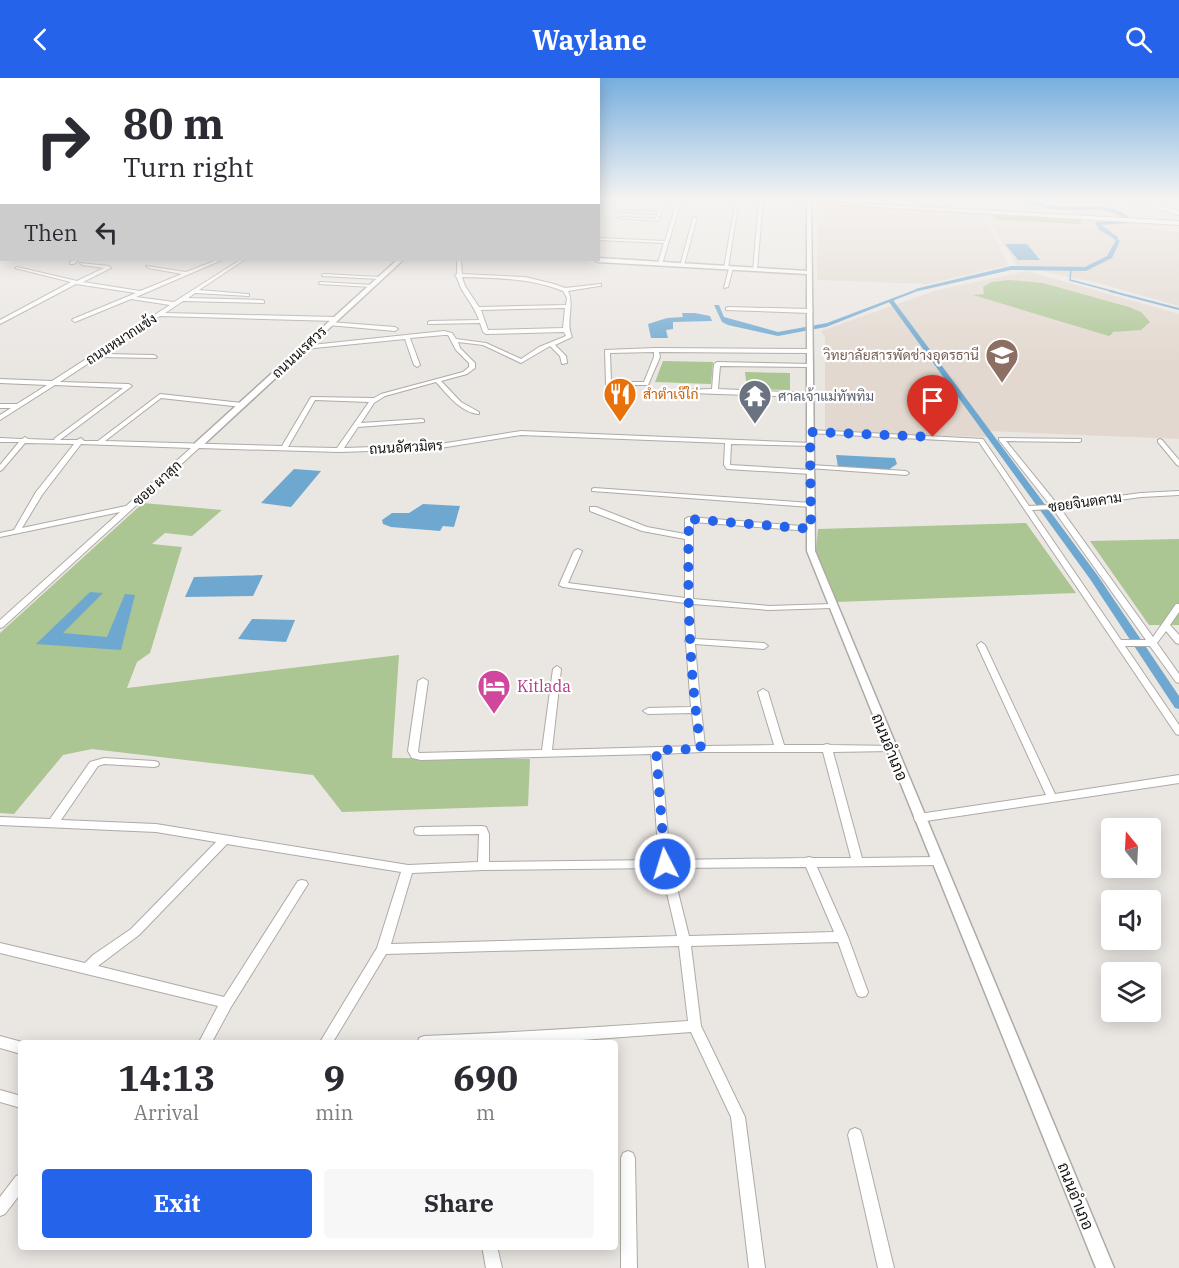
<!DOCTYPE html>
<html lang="en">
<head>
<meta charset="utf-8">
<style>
	body { margin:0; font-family:"IBM Plex Serif",Sarabun,serif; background:#f7f7f7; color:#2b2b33; height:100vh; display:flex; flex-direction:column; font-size:22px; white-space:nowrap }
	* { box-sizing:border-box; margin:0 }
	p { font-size:20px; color:#7c7c81 }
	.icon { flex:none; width:33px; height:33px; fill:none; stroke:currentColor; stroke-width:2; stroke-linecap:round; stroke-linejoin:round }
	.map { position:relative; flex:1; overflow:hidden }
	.sheet { position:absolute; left:18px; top:962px; width:600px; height:210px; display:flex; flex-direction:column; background:#fff; border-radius:6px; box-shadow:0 3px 15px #0003 }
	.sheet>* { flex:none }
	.banner { position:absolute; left:0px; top:0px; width:600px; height:183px; box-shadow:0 3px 15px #0003; background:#fff; color:#2b2b33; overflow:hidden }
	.needle { width:39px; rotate:342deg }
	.buttons { position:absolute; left:1101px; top:740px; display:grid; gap:12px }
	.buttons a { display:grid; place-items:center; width:60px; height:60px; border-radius:6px; background:#fff; box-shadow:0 3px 15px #0003; font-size:30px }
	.pin { position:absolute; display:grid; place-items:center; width:51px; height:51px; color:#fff; margin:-62px -26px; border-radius:50% 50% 50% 0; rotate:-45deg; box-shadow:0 0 6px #0007 }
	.pin .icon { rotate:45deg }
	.me { position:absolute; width:66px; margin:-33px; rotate:355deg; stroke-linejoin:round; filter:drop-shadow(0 0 4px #0008) }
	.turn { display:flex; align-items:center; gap:21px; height:126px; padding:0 24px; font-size:27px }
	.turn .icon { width:78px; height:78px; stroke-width:2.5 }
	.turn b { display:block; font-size:42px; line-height:51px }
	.then { display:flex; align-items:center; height:57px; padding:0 24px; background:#0003; gap:12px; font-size:22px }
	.eta { display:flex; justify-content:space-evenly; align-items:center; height:102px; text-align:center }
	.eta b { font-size:36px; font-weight:700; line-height:42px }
	.action { display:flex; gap:12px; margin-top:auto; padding:12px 24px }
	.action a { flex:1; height:69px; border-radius:6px; background:#2563eb; color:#fff; font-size:24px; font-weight:700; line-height:69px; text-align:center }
	.action a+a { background:#f7f7f7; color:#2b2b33 }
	header { display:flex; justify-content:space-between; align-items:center; height:78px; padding:0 24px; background:#2563eb; color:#fff; font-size:27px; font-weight:700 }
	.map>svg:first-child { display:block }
	.built { fill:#e2d8cf }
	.green { fill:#abc593 }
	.water { fill:#6ea8d1 }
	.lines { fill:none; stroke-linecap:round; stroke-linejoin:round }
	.stream-far1 { stroke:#6ea8d1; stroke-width:1.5 }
	.stream { stroke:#6ea8d1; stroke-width:2 }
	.canal { fill:#6ea8d1; fill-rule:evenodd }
	.minor-casing { stroke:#aeaaa6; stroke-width:2 }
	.tertiary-casing { stroke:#aeaaa6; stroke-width:3 }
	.secondary-casing { stroke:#aeaaa6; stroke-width:2 }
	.primary-casing { stroke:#aeaaa6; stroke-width:2 }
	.minor { fill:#fff; fill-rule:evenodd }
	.tertiary { fill:#fff; fill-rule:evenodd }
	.secondary { fill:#fff; fill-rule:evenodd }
	.primary { fill:#fff; fill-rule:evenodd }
	.route { stroke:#2563eb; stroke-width:10; stroke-dasharray:0 18 }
	.labels { text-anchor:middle; stroke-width:4.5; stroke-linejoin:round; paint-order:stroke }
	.far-street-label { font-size:14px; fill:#131210; stroke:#fff }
	.far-education-label { font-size:14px; fill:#785e54; stroke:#fff; text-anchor:end }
	.far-food-label { font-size:14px; fill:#c56008; stroke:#fff; text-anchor:start }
	.far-worship-label { font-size:14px; fill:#5b616d; stroke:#fff; text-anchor:start }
	.hotel-label { font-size:16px; fill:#b23c85; stroke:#fff; text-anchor:start }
	.street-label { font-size:16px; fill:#131210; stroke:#fff }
</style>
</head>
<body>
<header><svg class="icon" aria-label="back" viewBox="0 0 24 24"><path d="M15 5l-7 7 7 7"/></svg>Waylane<svg class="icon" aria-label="search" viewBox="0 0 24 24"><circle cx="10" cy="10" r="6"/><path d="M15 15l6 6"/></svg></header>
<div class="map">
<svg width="1179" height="1190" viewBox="0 0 1179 1190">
	<rect width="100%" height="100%" fill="#eae6e2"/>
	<!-- built -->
	<path class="built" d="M818,127L982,136L1009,187L929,206L817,202Z
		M985,136L1102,143L1179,154V228L1095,204L1017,188Z
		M1027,193L1179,236V361L989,353L991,359L825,355V259L821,253L937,212Z"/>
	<!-- green -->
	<path class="green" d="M991,137L1079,142L1082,146L997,142Z
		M1009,202L1043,205L1129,229L1141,234L1150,244L1141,252L1112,254L1113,255L1109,258L973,217L984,216L983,209L992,204Z
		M663,283L713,284L711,306L655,304Z
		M745,294L790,295V312L747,311Z
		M143,425L222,432L192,458L165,455L152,466L182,469L150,575L137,584L127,610L399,577L392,680L530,681L528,728L342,734L313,697L92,671L63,677L14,736L0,735V555Z
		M1026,445L1076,515L836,524L816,472L818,451Z
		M1179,461V547H1149L1090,463Z"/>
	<!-- water -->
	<path class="water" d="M1005,166H1027L1040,182H1018Z
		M917,211L920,212L826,249L778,258L728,247L722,244L714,227H719L724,239L778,254L827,245Z
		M682,235H695L710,238L712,243L673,244V251L666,252L668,260H651L648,246L667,240L683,239Z
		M836,377L895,380L897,386L888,392L838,389Z
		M294,391L321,393L291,429L261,425Z
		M423,426L460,428L454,449L443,448L440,453L391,449L383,446L382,442L392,435H409Z
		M263,497L253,518L185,519L194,499Z
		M90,514L103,515L63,555L107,559L125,516L135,517L121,572L36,566Z
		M252,541L295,542L286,564L238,561Z"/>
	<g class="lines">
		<!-- stream-far1 -->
		<path class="stream-far1" d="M1071,191L1070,202L1115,214"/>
		<!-- stream -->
		<path class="stream" d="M1110,213L1179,231"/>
		<!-- canal -->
		<path class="canal" d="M1012,120C1026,120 1040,126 1054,128C1079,132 1107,122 1129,139L1124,140C1105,128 1084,133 1063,132C1046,131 1026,126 1012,120Z
			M1129,142L1131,145L1101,147L1118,159L1117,161L1120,163L1112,180L1086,193L1011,192L918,213L915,211L1011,188L1085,189L1107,178L1116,162L1098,151L1095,144Z
			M889,222H893L1098,498L1179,618V631L1175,630L1090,501L889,224Z"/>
		<!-- minor casing -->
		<g class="minor-casing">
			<path id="minor" d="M649,120H653L649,130L647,131L645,130Z
				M662,120H666L658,143L617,140L619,139L656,141L657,136L618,133L620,132L658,134Z
				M678,120H682L662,186L658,185L664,165L598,162V160L665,163Z
				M736,120L739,121L728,190L726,191L724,190Z
				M761,121L763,122L757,192L755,193L753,192L759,122Z
				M695,139L697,140L684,187L680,188L693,140Z
				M0,162H2V164H0Z
				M75,182H79L74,186H70V184Z
				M217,182H222L136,219L174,224L240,182H244L199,212L247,216H249V218L195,215L188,220L262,222L264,223V225L183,223L165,235L335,239L338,241L335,243L160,238L103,276L154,277L157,279L156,280L98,279L60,304L129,306L132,308L60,362H77L81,360L84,363H98L160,316L242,325L245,327L242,329L161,320L105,363L282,368L311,319L374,320L381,316L463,294L469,289V285L456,272L448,257H444L410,260L420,287L417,289L414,287L405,261L304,271L302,270V268L444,253L452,255L456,261L486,265L521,281L539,269L566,258L564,254L486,256L483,254L480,245L428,246V244L430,243L479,242C475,230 467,221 461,210C459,205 458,201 455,197L457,196V182H461L462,196L525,199L554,206L565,210L601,206V208H599L568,213C575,227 565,244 572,259L555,267L566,278L567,285L562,286L560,278L550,268L521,285L483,267L458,264L460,270L475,285V290L467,296L441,303L461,324L479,334V336C461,335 447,316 436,304L385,318L374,325L361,345L422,341L424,342V344L358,349L344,370L434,367L521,353L811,365L814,367L813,368L731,366L730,387L811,392L814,394L811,396L727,391L724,387L725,365L521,357L434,371L339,374L199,370L3,549L0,550V542L120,434L0,459V455L14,452L36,414L74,366L25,365L2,392L0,393V387L19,364H0V360L22,361L25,359L28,361L54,362L55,360L123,310L55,307L0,342V337L11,330H0V326H17L47,307L0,305V301L52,303L170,227L131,221L75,244L72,242L73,241L136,215L76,206L0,246V242L71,204L15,190L17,189L77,203L104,190L82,187L80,185L109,188L111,190L83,204L140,213L182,196L148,190L146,188L186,194ZM462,199C497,200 530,200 563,213L567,220L566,227L479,229L465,208ZM565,230L563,250L488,252L481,232ZM315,322L369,324L337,370L288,369ZM81,366L191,370L126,428L22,450L42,417Z
				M731,189L733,190L728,209L724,210L729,190Z
				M324,196L380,199L382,200L380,201L322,198V197Z
				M321,204L372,207L374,208L372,209L319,206V205Z
				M728,229L810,231L813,233L810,235L726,232V230Z
				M330,244L395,249L398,251L395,253L328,247V245Z
				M656,270L810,271L813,273L810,275L659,274L660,279L648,307H606L605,272ZM654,274V279L644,304H611L610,275Z
				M717,284L812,286L813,287L810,289L720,288L718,311L810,315L813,317L810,319L689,315L687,320H683L684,312L712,311L714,286Z
				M810,352L983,361L1029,428L1050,427L999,362V360L1081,361V363L1079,364L1006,363L1057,426L1141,415L1179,413V417L1141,419L1060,430L1153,559L1176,526H1179V534L1170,547L1179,557V566L1176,565L1166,553L1157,565L1179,596V605L1176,604L1150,568H1125L1179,647V657L1176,656L979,364L808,355V353ZM1053,431L1146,562H1121L1032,432Z
				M1160,361L1162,362L1179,382V388L1177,387L1158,364V362Z
				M811,387L906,393L909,395L906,397L809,390L808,389Z
				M594,410L811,425L815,427L811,429L592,413V411Z
				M590,429H596L647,449L685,456V441L689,439L814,449V453H811L693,444V521L769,528L832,526L836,528L832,530L769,532L693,526L695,561L764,565L768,568L764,571L695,566L699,613L705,668L774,667L758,614L763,611L768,614L784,667H823L827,666L831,667L894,668L896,670L894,672L891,673L833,674L862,780L937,779L941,780L943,783L941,786L937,787L817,789L848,859L868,914L866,918L862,919L858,918L856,914L838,864L691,868L701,948L745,1039L765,1190H749L731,1039L691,954L568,963V964H418L419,960L424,958C512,955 600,949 688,943L679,868L386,876L333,964H320L377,870L401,794L227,766L139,857L98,888L224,919L298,803L302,802L306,803L308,806L306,809L231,929L212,964H199L218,928L0,875V865L85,885L93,877L131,851L216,764L156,754L0,747V739L50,741L90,684L104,680L154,683L158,684L159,686L158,688L154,689L104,686L98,688L61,742L156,746L408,787L478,784L479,756L419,757L415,756L414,753L415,750L419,749L482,748L486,749L489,756V784L659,782L651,676L421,682L412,680L408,673L418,603L423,600L428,603L418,673L419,675L542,672L553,591L557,588L561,591L552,672L696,668L692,635L648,636L643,633L648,630L691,629L686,565L685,563L686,561L685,525L563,509L559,507L574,473L578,471L582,473L568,505L685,520V461L642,453L590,433ZM701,674H823L851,780H813L809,779L805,780L670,782L661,676ZM806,789L834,854L689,858L672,790ZM661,790L677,858L391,866L412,795L483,792Z
				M981,564L985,567L1055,716L1179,697V705L919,744L915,743L914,740L915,737L919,736L1046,717L977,567Z
				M0,958L22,964H21V976L0,970Z
				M0,1012L21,1018V1030L0,1024Z
				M855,1050L860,1052L862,1057L894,1190H878L848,1057L850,1052Z
				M628,1073L633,1075L635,1080L637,1190H621V1080L623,1075Z
				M21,1096V1115L5,1136L0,1138V1119L16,1098Z
				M482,1168H497L502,1190H486Z"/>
		</g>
		<!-- tertiary casing -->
		<g class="tertiary-casing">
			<path id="tertiary" d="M807,120H811L815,473L1114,1190H1096L807,473V196L598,184L595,182L598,180L807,193Z
				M0,142H2V144H0Z
				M397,182H403L201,369H195V365Z"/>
		</g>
		<!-- secondary casing -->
		<g class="secondary-casing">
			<path id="secondary" d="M725,120H759L1179,143V147Z"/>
		</g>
		<!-- primary casing -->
		<g class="primary-casing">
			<path id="primary" d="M1122,120H1132L1179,133V137Z"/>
		</g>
		<!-- minor -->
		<use href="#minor" class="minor"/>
		<!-- tertiary -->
		<use href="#tertiary" class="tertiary"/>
		<!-- secondary -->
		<use href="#secondary" class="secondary"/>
		<!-- primary -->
		<use href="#primary" class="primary"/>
	</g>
	<!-- sky -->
	<linearGradient id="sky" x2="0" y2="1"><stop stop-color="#77afdf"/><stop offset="0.42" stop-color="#f6f4f2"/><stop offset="1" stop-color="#f6f4f2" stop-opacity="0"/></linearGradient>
	<rect width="1179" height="287" fill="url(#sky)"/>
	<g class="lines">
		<!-- route -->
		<path class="route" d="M665,786L656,672L701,671C689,594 687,518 689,441L811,451L810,354L933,359"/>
	</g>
	<!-- icons -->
	<defs>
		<g id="university-pin" transform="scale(1.725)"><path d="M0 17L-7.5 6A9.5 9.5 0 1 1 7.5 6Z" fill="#8d6e63" stroke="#fff"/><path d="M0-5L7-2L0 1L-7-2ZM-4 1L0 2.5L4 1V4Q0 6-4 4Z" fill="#fff"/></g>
		<g id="restaurant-pin" transform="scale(1.725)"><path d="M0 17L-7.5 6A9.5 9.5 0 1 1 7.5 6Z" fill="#e8710a" stroke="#fff"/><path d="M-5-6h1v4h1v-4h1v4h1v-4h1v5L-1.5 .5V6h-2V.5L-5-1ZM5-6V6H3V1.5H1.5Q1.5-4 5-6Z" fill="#fff"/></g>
		<g id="temple-pin" transform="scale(1.725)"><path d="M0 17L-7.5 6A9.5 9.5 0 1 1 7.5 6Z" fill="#6b7280" stroke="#fff"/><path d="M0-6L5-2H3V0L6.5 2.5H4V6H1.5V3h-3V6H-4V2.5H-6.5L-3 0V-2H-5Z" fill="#fff"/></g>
		<g id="hotel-pin" transform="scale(1.725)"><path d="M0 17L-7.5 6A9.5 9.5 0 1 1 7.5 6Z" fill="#d1479c" stroke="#fff"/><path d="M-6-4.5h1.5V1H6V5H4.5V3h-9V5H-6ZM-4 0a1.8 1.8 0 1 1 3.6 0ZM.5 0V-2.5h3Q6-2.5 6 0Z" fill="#fff"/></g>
	</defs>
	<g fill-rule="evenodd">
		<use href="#university-pin" x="1002" y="277"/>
		<use href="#restaurant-pin" x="620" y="316"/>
		<use href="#temple-pin" x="755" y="318"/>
		<use href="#hotel-pin" x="494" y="608"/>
	</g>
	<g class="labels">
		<!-- far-street labels -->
		<g class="far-street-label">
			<text transform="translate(121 261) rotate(-33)" y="5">ถนนหมากแข้ง</text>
			<text transform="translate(299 274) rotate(-43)" y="5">ถนนนเรศวร</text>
			<text transform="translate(406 369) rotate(-3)" y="5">ถนนอัศวมิตร</text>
			<text transform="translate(157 405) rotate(-42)" y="5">ซอย ผาสุก</text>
			<text transform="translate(1085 424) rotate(-8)" y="5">ซอยจินตคาม</text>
		</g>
		<!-- far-education labels -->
		<g class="far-education-label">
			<text x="979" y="282">วิทยาลัยสารพัดช่างอุดรธานี</text>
		</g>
		<!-- far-food labels -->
		<g class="far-food-label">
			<text x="643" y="321">สำตำเจ๊ใก่</text>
		</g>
		<!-- far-worship labels -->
		<g class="far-worship-label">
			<text x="778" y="323">ศาลเจ้าแม่ทัพทิม</text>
		</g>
		<!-- hotel labels -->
		<g class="hotel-label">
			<text x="517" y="614">Kitlada</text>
		</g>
		<!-- street labels -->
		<g class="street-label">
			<text transform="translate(890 669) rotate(68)" y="6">ถนนอำเภอ</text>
			<text transform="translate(1076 1118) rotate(68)" y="6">ถนนอำเภอ</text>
		</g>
	</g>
</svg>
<div class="buttons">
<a><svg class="needle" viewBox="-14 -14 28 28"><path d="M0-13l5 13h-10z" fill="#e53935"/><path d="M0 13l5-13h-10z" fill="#7c7c81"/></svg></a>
<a><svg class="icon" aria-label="sound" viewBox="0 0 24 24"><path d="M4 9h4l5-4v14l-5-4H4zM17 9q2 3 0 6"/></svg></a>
<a><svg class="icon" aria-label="layers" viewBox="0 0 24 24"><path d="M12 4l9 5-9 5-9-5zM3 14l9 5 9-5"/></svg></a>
</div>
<div class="pin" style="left:933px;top:359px;background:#d93025"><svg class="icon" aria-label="arrive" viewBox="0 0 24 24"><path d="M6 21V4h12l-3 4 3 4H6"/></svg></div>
<svg class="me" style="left:665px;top:786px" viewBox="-20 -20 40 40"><circle r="17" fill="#2563eb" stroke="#fff" stroke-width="3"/><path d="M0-11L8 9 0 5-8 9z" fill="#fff"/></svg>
<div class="banner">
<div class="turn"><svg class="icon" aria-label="right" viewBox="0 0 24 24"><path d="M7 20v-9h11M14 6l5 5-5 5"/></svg><div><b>80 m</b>Turn right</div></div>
<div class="then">Then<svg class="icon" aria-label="left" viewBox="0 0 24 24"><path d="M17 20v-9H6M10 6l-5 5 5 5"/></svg></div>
</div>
<section class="sheet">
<div class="eta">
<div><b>14:13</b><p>Arrival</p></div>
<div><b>9</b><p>min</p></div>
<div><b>690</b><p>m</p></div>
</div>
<div class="action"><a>Exit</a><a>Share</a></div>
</section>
</div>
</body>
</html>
